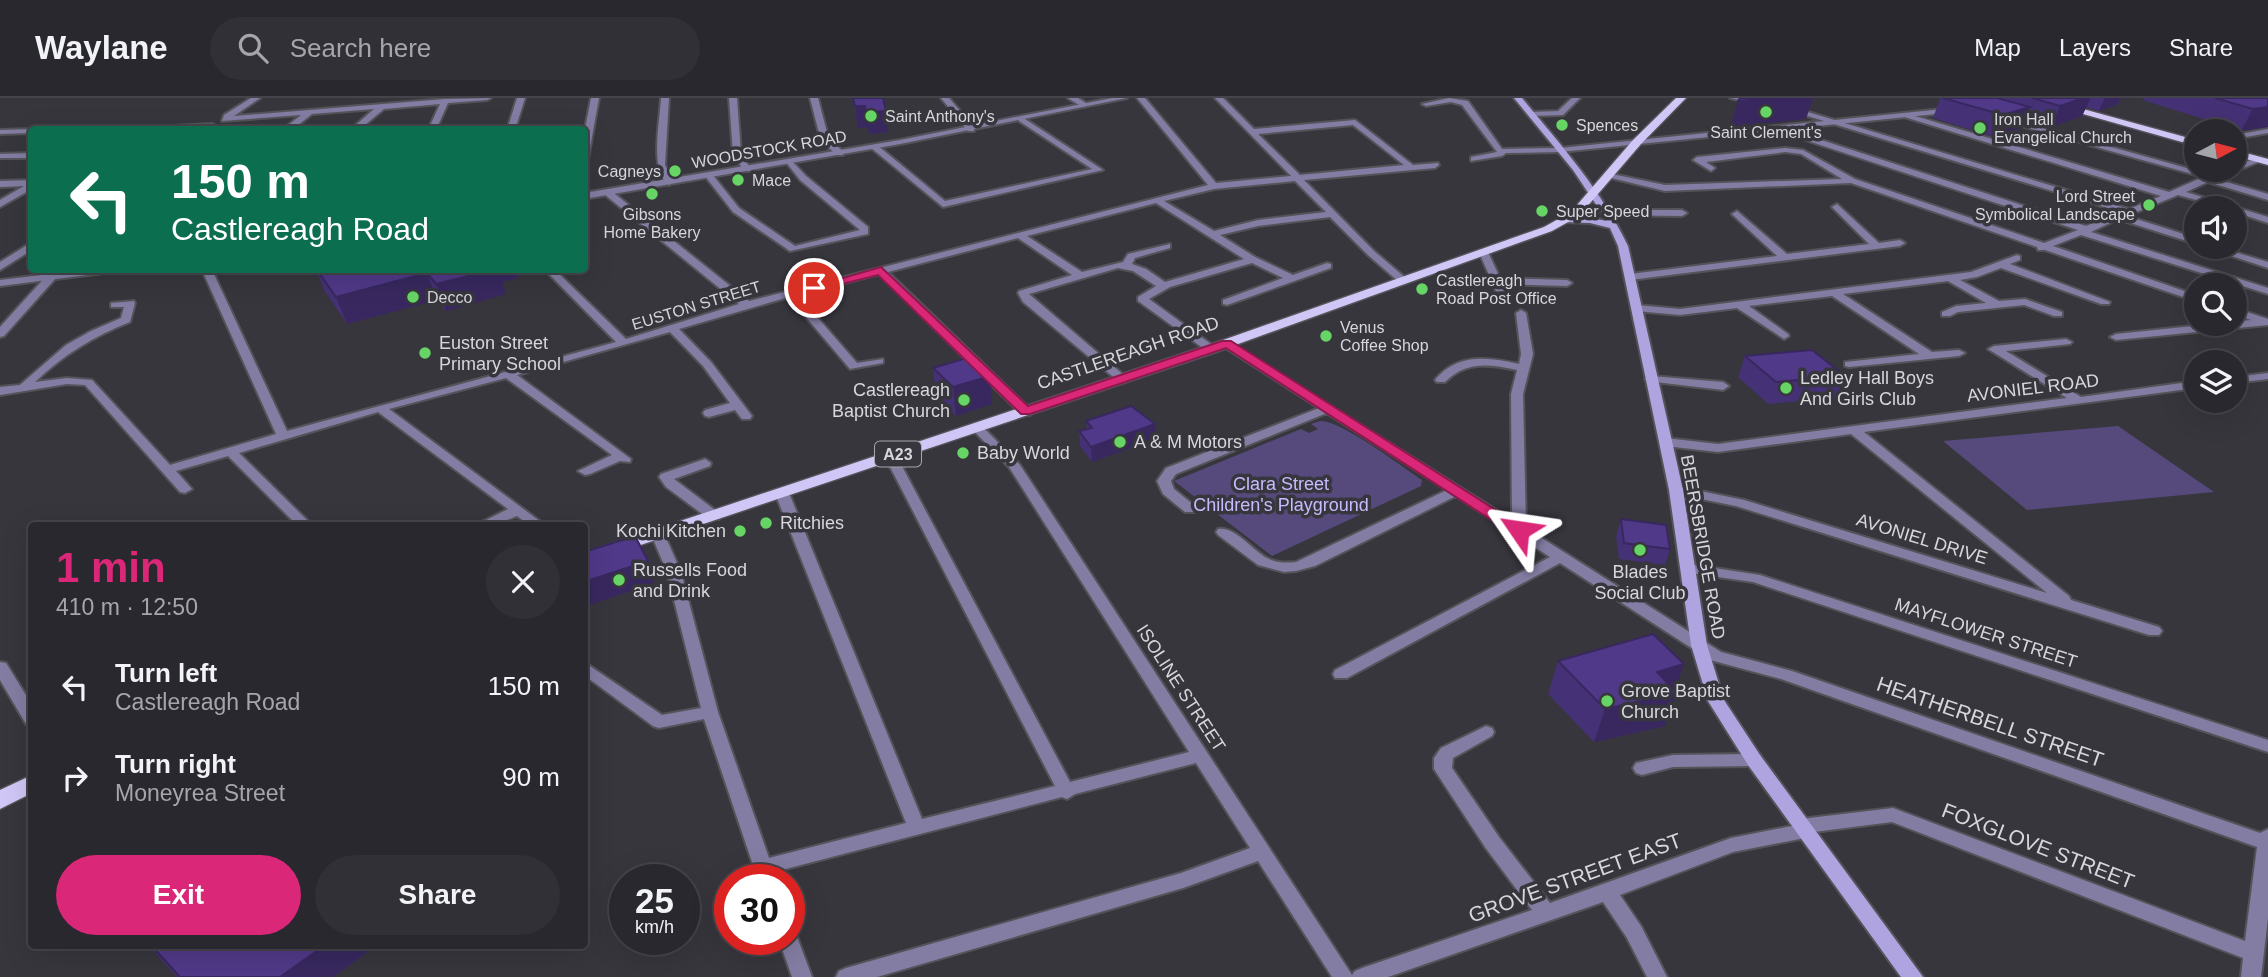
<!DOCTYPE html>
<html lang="en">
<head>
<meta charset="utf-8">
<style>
	body { margin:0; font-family:Arial,sans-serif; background:#313036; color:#f1f3f6; height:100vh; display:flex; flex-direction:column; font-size:26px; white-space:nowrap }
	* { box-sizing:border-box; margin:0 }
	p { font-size:23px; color:#a5a6aa }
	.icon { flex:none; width:38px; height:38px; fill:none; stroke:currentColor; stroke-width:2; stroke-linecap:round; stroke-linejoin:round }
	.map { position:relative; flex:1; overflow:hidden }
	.drawer { position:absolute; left:28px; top:424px; width:560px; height:427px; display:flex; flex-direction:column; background:#29282e; border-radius:7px; box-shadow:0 7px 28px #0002,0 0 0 2px #45444a }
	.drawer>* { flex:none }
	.top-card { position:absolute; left:28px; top:28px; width:560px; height:147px; border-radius:7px; box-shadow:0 7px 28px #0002,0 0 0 2px #45444a; background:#0b6e4f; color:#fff; overflow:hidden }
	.needle { width:46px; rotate:83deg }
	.fabs { position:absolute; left:2184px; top:21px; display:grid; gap:14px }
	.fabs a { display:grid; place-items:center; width:63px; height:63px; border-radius:50%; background:#29282e; box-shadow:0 7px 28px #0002,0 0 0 2px #45444a; font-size:35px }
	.speed { position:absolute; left:609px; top:766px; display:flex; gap:14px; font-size:35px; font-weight:700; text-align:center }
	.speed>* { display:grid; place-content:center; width:91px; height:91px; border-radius:50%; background:#29282e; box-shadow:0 7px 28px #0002,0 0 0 2px #45444a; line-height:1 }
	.speed small { font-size:18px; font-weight:400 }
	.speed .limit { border:10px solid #d22; background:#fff; color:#111 }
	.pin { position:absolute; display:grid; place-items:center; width:60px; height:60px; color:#fff; margin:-30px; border:4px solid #fff; border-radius:50%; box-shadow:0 2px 7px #0007 }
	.me { position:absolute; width:77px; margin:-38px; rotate:302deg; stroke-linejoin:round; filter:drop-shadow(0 0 5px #0008) }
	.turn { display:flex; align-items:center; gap:24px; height:147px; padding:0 28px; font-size:32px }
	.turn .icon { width:91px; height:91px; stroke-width:2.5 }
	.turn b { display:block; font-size:49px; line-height:60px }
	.round { display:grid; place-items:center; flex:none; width:74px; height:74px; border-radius:37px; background:#313036 }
	.summary { display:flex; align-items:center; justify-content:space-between; height:119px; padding:0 28px }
	h1 { font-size:42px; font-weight:600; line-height:52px; color:#db2777 }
	.primary-button { display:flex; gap:14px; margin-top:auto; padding:14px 28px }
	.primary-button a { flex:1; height:80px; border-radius:42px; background:#db2777; color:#fff; font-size:28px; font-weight:600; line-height:80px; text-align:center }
	.primary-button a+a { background:#313036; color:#f1f3f6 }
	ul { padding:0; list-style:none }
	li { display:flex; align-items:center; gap:21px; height:91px; padding:0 28px }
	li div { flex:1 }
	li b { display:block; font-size:26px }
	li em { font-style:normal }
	header { display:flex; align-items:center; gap:42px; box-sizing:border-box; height:98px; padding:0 35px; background:#29282e; border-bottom:2px solid #45444a }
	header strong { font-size:33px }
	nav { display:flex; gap:38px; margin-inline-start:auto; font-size:24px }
	.search { width:490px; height:63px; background:#313036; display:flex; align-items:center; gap:18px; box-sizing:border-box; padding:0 24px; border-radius:38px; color:#a5a6aa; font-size:26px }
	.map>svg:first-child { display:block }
	.green { fill:#564a7c }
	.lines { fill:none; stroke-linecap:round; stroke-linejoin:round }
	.minor-casing { stroke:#545359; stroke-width:4 }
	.tertiary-casing { stroke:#545359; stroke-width:4 }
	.secondary-casing { stroke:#545359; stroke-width:4 }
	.primary-casing { stroke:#545359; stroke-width:3 }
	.minor { fill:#847da3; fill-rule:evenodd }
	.tertiary { fill:#847da3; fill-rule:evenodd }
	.secondary { fill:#b0a4e0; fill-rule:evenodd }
	.primary { fill:#d0c7f6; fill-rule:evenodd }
	.wall { fill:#453175 }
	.shaded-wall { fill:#38285f }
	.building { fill:#503988; stroke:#38285f; stroke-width:2 }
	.route { fill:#db2777; stroke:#8e194d; stroke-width:2 }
	.poi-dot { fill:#67d466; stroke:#37363d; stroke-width:2.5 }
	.labels { text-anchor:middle; stroke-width:7; stroke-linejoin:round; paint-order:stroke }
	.far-poi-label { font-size:16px; fill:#d7d6db; stroke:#37363d; text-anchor:start }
	.far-street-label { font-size:16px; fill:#d7d6db; stroke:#37363d }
	.shield { fill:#37363d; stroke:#a7a6ac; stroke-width:2 }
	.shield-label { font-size:16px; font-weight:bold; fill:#d7d6db }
	.poi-label { font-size:18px; fill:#d7d6db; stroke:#37363d; text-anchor:start }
	.street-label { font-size:18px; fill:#d7d6db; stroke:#37363d }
	.park-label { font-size:18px; fill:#c7bafd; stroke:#37363d }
	.near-street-label { font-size:21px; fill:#d7d6db; stroke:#37363d }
</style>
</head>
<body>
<header>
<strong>Waylane</strong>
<div class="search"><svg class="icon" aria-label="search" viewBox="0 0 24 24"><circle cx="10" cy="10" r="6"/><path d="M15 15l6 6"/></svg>Search here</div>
<nav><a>Map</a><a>Layers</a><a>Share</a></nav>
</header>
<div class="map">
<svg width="2268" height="879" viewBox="0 0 2268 879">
	<rect width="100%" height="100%" fill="#37363d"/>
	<!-- green -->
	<path class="green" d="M1320,323C1341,322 1401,368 1422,382L1421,388L1272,458L1174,383L1301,331L1309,335L1318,331L1311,326Z
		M2118,328L2214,394L2027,412L1943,343Z"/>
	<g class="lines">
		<!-- minor casing -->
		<g class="minor-casing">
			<path id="minor" d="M251,0H260L234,18L445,1L491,0L487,2L448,5L436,32H428L440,6L384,11L359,32H350L374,11L312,16L292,32H282L301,17L222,23L224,17Z
				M517,0H525L515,32H507Z
				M591,0H599L588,61L584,63V36Z
				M661,0H669L665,67L673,84L669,87C649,74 660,22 661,0Z
				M729,0H737L741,56L751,71L750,73H744L733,56Z
				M810,0H818L829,42L843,53V57H837L821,43Z
				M941,0H949L974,29V33H968Z
				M1068,0H1078L1089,7L1082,9Z
				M1137,0H1145L1216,85L1291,78L1215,0H1223L1254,31L1355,22L1413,67L1438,65L1439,67L1435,70L1304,82L1374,153L1408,182L1399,184L1368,157L1330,119L1258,128L1220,137L1255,159L1293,177L1327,165L1331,166V170L1227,207L1223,206V202L1283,180L1252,165L1170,189L1149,201L1215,249V253H1207L1138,203V199L1156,188L1133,173L1118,170L1029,196L1126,279L1128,281L1122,284L1118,283L1023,204L1018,195L1019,193L1072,177L1018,140L888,174L1030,311L1032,314L1030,317H1022L879,176L798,197L857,265L883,261V265L850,271L789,199L679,231L711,264L752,318L750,321H742L735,312L709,319L705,318L703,315L705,312L730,305L703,268L670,234L517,277L631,361L630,364L620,363L590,376L585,377L578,373L612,357L506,280L389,311L545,427H529L517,418L495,427H476L508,411L378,314L239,355L312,427H297L228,358L176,373L192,391L185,395L180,394L85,287L67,286L0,297V289L20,287L66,247L91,233L121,220L124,209H111V205L134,203L135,205L130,224C94,238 63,257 35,284L67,280L92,282L170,367L276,336L202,172H212L287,333L616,244L545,172H555L626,241L739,206L604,96V92H610L749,203L1208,87ZM1353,27L1404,67L1300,77L1258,36ZM1295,83L1326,114L1258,122L1214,133L1164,103L1214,91ZM1156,105L1244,161L1165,184L1146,171L1132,166L1135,160L1170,150V146L1128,156L1123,164L1082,174L1027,138Z
				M1449,0L1468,3L1502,51L1560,50L1564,52L1560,54L1506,55L1502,58L1471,63V59L1497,54L1462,7L1451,4L1426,8L1422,6Z
				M1572,0H1580L1563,17L1531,18L1527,16L1531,14L1558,13Z
				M1730,0H1747L1761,4L1757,6Z
				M1788,8L2129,111L2161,98L1898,17L1905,15L2169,94L2203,79L2000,22L2007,20L2212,77L2224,72H2235V67L2261,59V63L2216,81L2268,96V102L2208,84L2186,94L2268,119V125L2235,114V110H2225L2178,97L2127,118L2196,140V146L2118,121L2091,134L2268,190V196L2081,137L2053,148L2196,197V203L2192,202L2045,152H2038L2037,149L1851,85L1665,93L1603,78L1607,75L1665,87L1842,81L1801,56L1785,54L1706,64L1715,70L1711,73L1693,62L1697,59L1785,50L1803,52L1855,81L2044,145L2078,132L1775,32V28H1778L2086,128L2121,114L1788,12Z
				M1022,19L1103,72L943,109L870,49L877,47L945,103L1092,71L1019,23L1018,21Z
				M212,26L216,28L215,30L96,32Z
				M35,31L32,32V35L0,36V32Z
				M2268,31V35L2235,41V37Z
				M32,55V60H0V56Z
				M790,61L806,78L868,129V136L790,153L733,114L705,78L712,76L739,110L795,148L860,132L800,82L786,64Z
				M32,82V91L0,109V102L24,88L0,89V83Z
				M1837,106L1879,145L1900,142L1905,145L1900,148L1630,182L1625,179L1630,176L1777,158L1734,118L1732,116L1737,113L1787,156L1869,146L1832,109Z
				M1607,112H1682L1687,115L1682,118L1604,117L1602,115Z
				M32,144V152L0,172V164Z
				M2204,149H2218L2268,164V170Z
				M1481,152H1487L1500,180L1567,182L1572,185L1567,188L1503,186L1504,193H1496L1479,154Z
				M2017,157L2020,158V162L2010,166L2110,204L2109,206H2101L2001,170L1977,179L1960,182L1999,203L2025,201L2062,214V218H2054L2024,207L1958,214L1950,218H1942V214L1956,208L1986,205L1948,183L1843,196L1932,254L1959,252L1965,255L1959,258L1849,269L1845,268V264L1919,256L1832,198L1749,208L1788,236L1789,238L1784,241L1737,210L1680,217L1636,213L1631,210L1636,207L1680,211L1971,174Z
				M52,175L57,178L56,180L4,238L0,239V229L48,176Z
				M2235,210L2268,221V227L2116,242L2110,239L2116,236L2251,222L2235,217Z
				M1521,212L1526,215L1533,256L1523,296L1526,430L1721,554L1792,573L2260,735L2268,731V820L2261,879H2241L2243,860L1892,724L1814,734L1811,738L1805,740L1733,754L1620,797L1641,828L1667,879H1647L1627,840L1603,804L1388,879H1332L1258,763L1183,790L877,879H836L839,873L846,870L1181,775L1250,750L1196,665L1075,696L1067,701L1062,699L774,774L776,782H758L704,621L659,630L653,628L584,577V564L662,617L701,610L667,474L651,436L658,432L663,433L681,474L718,614L769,760L906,725L775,395L782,391L789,395L922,721L1055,688L885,359L891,355L897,359L1070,684L1189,654L1009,369L971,330L977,326L981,327L1020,367L1352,877L1355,873L1362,870L1532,812L1485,749L1434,671V660L1441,650L1486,628L1492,630L1494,634L1492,638L1453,660L1452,670L1499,739L1550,805L1731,740L1792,728L1795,723L1801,721L1893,710L2245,843L2257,749L1781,581L1710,562L1560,465L1347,580H1335L1333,576L1335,572L1550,459L1456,398L1315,468L1296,473L1284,474L1258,467L1218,437L1216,434L1218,431C1235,428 1252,452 1267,460C1277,465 1285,465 1296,464L1447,392L1327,315L1176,376L1171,383L1174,391L1195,408L1197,411L1195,414H1185L1163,396L1157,383L1166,370L1319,310L1223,248L1221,246L1227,243L1512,422L1511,296L1517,272C1489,266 1466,263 1445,284H1437L1435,282C1457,255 1488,259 1519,266L1521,256L1516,215Z
				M2066,241L2072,244L2070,246L2006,253L2081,299L2196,283V290L1864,334L2069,498L2071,502L2159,529L2162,533L2159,537H2149L1736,408L1676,396L1669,392L1676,388L1744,402L2047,495L1851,336L1718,354L1665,348L1659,344L1665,340L1718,346L2067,300L1988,251L1994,248Z
				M2268,275V281L2235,285V279Z
				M1651,278L1723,284L1729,288L1723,292L1647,283L1645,281Z
				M705,361L711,365L710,368L674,381L719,415L721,418L719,421H709L666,389L659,379L661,376Z
				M1688,466L1760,477L2268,642V654L1753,484L1683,474L1681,471Z
				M0,564L6,565L32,607V628L26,626L0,582Z
				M1754,656L1760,657L1763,662L1760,667L1754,668L1673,669L1642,677L1636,675L1633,670L1636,665L1673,657Z
				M789,833L796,836L812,879H792L779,842H789Z"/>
		</g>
		<!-- tertiary casing -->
		<g class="tertiary-casing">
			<path id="tertiary" d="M1112,0H1127L900,46L584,101V95L900,42Z
				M1953,10H1956V14L1560,54L1556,52L1560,50Z
				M84,172H109L104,175L0,188V182Z"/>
		</g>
		<!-- secondary casing -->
		<g class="secondary-casing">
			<path id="secondary" d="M1514,0H1522C1561,47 1602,93 1628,148L1683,392L1707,547L1724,602L1760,657L1923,879H1901L1748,667L1708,603L1691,547L1669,392L1618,148L1610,130L1590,125L1564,124L1562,122C1575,116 1593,120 1607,123L1573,72Z"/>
		</g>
		<!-- primary casing -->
		<g class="primary-casing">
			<path id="primary" d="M1676,0H1686L1641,46L1579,118L1552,133L1216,254L584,466V455L1206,248L1544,129L1571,114L1633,42Z
				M2027,0H2043L2196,42V48Z
				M2235,52L2268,61V67L2235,58Z
				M32,677V695L0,711V692Z"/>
		</g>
		<!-- minor -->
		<use href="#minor" class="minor"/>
		<!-- tertiary -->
		<use href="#tertiary" class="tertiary"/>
		<!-- secondary -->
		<use href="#secondary" class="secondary"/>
		<!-- primary -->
		<use href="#primary" class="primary"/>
	</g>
	<!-- wall -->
	<path class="wall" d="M853,0H883L886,13L888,34L869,36L868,29L858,30Z
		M1938,0H2121L2118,6L2099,13L2086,9L2082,18L2051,29L2024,22L2020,30L1994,39L1933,20L1940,1Z
		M2144,0H2268L2241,33L2143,2Z
		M316,172H515L518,180L502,184L506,196L446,213L437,202L347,226L324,192Z
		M1745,258L1845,278L1836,300L1768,306L1738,279Z
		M933,270L992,306L956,318L936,298Z
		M1086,323L1155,326V341L1092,364L1080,348L1079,333L1087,331Z
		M1621,421L1670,451L1665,467L1619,461L1616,438Z
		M1558,563L1674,592L1677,595L1665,628L1594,644L1548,596Z
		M148,847H377L333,879H177Z"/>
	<!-- shaded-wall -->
	<path class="shaded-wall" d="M1772,0H1813L1806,21L1730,29L1738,3Z
		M2083,0H2091L2082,18L2051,29L2060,8Z
		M2105,0H2121L2118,6L2099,13Z
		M855,8H865L868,29L858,30Z
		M2030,9L2020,30L1994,39L2003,17Z
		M2268,9V29L2241,33L2253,11Z
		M886,13L888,34L869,36L866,14Z
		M492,172H515L518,180L502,184L506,196L446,213L436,186Z
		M427,175L437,202L347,226L336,199Z
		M990,278L992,306L956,318L953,289Z
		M1155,326V341L1092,364L1091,349Z
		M648,463L654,485L584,509V484Z
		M1684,566L1673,596L1677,595L1665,628L1594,644L1605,611L1657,574Z
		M325,847H377L333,879H280Z"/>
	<!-- building -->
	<path class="building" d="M853,0H883L886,13L866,14L865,8H855Z
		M1740,0H1772L1738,3Z
		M1943,0H1997L2030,9L2003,17Z
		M2032,0H2083L2060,8Z
		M2215,0H2268V9L2253,11Z
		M317,172H492L436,186L427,175L336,199Z
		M1812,252L1845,278L1776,284L1745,258Z
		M970,259L990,278L953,289L933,270Z
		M1131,308L1155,326L1091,349L1079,333L1092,330L1086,323Z
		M1621,421L1666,427L1670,451L1624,445Z
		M635,438L648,463L584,484V454Z
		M1653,536L1684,566L1657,574L1677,595L1605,611L1558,563Z
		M151,847H325L280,879H180Z"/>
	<!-- route -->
	<path class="route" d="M881,169L1028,308L1222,243H1231L1527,432L1524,436H1513L1226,250L1030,316H1021L878,177L814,193L808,190Z"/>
	<!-- markers -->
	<g class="poi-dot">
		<circle cx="1766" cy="14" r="7"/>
		<circle cx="871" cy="18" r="7"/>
		<circle cx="1562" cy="27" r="7"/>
		<circle cx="1980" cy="30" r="7"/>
		<circle cx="675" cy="73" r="7"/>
		<circle cx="738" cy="82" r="7"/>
		<circle cx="652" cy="96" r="7"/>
		<circle cx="2149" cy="107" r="7"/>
		<circle cx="1542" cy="113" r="7"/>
		<circle cx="1422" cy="191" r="7"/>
		<circle cx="413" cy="199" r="7"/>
		<circle cx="1326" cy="238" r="7"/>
		<circle cx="425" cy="255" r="7"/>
		<circle cx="1786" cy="290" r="7"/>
		<circle cx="964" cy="302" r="7"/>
		<circle cx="1120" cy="344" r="7"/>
		<circle cx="963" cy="355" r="7"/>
		<circle cx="766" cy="425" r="7"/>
		<circle cx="740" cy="433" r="7"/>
		<circle cx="1640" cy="452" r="7"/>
		<circle cx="619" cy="482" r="7"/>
		<circle cx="1607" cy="603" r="7"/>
	</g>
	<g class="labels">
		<!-- far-poi labels -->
		<g class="far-poi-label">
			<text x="885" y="24">Saint Anthony's</text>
			<text x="1994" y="27">Iron Hall<tspan x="1994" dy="18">Evangelical Church</tspan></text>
			<text x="1576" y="33">Spences</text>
			<text x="1766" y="40" text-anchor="middle">Saint Clement's</text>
			<text x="661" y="79" text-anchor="end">Cagneys</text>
			<text x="752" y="88">Mace</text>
			<text x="2135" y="104" text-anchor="end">Lord Street<tspan x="2135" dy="18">Symbolical Landscape</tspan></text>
			<text x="1556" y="119">Super Speed</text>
			<text x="652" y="122" text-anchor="middle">Gibsons<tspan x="652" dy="18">Home Bakery</tspan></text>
			<text x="1436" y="188">Castlereagh<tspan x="1436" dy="18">Road Post Office</tspan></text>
			<text x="427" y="205">Decco</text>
			<text x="1340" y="235">Venus<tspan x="1340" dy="18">Coffee Shop</tspan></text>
		</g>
		<!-- far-street labels -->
		<g class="far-street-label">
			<text transform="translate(769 51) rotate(-10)" y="6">WOODSTOCK ROAD</text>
			<text transform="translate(696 207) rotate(-17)" y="6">EUSTON STREET</text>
		</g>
		<!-- shield labels -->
		<rect class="shield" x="875" y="343.5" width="46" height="25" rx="5"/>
		<g class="shield-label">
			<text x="898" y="362">A23</text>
		</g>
		<!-- poi labels -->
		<g class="poi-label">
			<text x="439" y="251">Euston Street<tspan x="439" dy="21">Primary School</tspan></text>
			<text x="1800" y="286">Ledley Hall Boys<tspan x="1800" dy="21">And Girls Club</tspan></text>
			<text x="950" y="298" text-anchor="end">Castlereagh<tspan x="950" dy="21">Baptist Church</tspan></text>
			<text x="1134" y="350">A &amp; M Motors</text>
			<text x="977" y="361">Baby World</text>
			<text x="780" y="431">Ritchies</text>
			<text x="726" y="439" text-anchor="end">Kochi Kitchen</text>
			<text x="633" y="478">Russells Food<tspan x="633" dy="21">and Drink</tspan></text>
			<text x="1640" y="480" text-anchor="middle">Blades<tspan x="1640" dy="21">Social Club</tspan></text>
			<text x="1621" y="599">Grove Baptist<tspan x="1621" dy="21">Church</tspan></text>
		</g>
		<!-- street labels -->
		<g class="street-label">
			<text transform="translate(1128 255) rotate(-19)" y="6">CASTLEREAGH ROAD</text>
			<text transform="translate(2033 290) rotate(-7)" y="6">AVONIEL ROAD</text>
			<text transform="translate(1922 441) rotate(17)" y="6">AVONIEL DRIVE</text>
			<text transform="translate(1703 449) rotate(80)" y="6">BEERSBRIDGE ROAD</text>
			<text transform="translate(1986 535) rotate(18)" y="6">MAYFLOWER STREET</text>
			<text transform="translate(1181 590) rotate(57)" y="6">ISOLINE STREET</text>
		</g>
		<!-- park labels -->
		<g class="park-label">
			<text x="1281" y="392">Clara Street<tspan x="1281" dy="21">Children's Playground</tspan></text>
		</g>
		<!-- near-street labels -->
		<g class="near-street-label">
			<text transform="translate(1990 624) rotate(19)" y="7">HEATHERBELL STREET</text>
			<text transform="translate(2038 748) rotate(21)" y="7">FOXGLOVE STREET</text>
			<text transform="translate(1575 780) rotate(-20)" y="7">GROVE STREET EAST</text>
		</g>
	</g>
</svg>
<div class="fabs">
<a><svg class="needle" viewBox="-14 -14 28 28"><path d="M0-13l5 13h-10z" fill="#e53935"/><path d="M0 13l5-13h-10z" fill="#a5a6aa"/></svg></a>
<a><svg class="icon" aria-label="sound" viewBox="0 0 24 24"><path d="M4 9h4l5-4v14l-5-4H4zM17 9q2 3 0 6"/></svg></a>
<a><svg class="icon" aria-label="search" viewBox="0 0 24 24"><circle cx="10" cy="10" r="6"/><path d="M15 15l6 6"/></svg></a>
<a><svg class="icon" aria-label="layers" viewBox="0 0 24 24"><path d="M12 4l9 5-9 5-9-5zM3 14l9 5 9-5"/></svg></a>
</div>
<div class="speed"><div>25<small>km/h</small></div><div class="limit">30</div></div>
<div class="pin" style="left:814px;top:190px;background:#d93025"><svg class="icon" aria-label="arrive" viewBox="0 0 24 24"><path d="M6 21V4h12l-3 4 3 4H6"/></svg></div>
<svg class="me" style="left:1519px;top:432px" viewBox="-20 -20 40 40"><path d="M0-17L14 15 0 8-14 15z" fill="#db2777" stroke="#fff" stroke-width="4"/></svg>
<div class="top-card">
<div class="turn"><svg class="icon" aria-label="left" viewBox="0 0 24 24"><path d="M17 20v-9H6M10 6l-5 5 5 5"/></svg><div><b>150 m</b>Castlereagh Road</div></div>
</div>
<section class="drawer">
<div class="summary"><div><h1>1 min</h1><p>410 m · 12:50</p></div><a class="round"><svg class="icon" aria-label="close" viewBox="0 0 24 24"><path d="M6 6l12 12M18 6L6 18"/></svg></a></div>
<ul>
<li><svg class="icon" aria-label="left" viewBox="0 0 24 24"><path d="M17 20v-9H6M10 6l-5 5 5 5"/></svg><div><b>Turn left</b><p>Castlereagh Road</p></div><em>150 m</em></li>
<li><svg class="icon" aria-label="right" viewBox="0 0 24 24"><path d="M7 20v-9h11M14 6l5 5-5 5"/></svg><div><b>Turn right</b><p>Moneyrea Street</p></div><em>90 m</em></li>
</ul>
<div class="primary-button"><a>Exit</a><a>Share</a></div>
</section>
</div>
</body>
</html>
